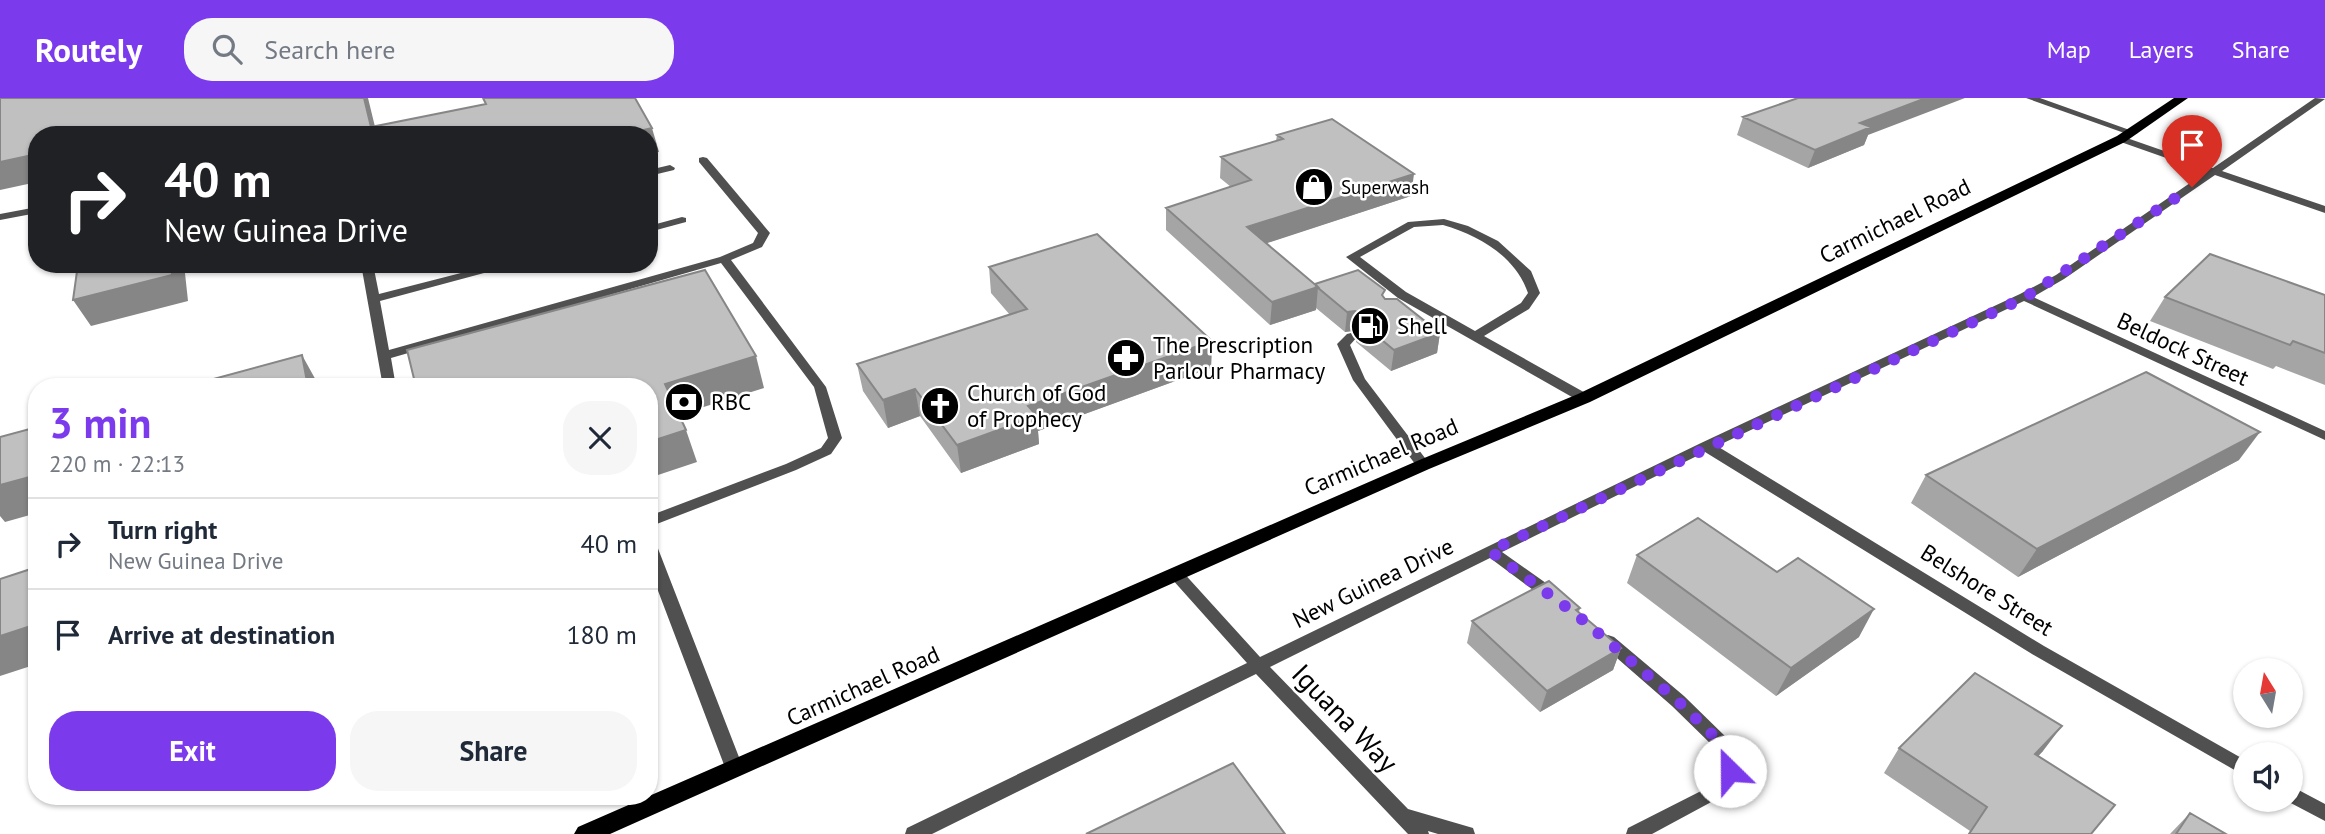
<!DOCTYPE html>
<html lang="en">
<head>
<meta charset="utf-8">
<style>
	body { margin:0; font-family:"PT Sans",sans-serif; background:#f6f6f7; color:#1f2937; height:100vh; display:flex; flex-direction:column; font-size:26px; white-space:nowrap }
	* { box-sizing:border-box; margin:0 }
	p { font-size:23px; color:#747a83 }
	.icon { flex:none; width:38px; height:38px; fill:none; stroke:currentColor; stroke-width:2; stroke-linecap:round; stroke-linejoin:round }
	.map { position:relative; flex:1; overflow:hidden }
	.panel { position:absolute; left:28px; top:280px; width:630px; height:427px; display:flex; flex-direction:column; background:#fff; border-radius:28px; box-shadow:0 2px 5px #0004 }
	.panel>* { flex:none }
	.banner { position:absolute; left:28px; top:28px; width:630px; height:147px; border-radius:28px; box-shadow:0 2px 5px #0004; background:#202124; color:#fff; overflow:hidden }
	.needle { width:46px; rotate:349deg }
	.controls { position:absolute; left:2233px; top:560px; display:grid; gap:14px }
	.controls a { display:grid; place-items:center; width:70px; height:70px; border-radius:50%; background:#fff; box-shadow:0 2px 5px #0004; font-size:35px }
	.pin { position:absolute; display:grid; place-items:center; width:60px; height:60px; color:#fff; margin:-72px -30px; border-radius:50% 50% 50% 0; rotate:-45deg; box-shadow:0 0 7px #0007 }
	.pin .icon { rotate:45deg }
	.me { position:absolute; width:77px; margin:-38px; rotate:337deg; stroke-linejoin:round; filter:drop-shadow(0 0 5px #0008) }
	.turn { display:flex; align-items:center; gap:24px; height:147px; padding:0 21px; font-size:32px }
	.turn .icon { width:91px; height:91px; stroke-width:2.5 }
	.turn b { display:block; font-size:49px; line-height:60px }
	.round { display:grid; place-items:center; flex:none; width:74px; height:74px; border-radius:28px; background:#f6f6f7 }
	.headline { display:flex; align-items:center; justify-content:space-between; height:119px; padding:0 21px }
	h1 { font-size:42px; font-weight:700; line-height:52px; color:#7c3aed }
	.primary-button { display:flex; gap:14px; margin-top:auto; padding:14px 21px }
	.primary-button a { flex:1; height:80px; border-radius:28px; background:#7c3aed; color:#fff; font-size:28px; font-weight:700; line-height:80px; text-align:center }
	.primary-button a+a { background:#f6f6f7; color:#1f2937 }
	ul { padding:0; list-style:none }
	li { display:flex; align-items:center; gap:21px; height:91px; padding:0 21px; border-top:2px solid #e0e1e3 }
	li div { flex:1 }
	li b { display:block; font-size:26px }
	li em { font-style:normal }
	header { display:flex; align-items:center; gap:42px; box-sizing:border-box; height:98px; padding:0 35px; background:#7c3aed; color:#fff }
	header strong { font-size:33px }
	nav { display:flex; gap:38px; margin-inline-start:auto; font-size:24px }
	.search { width:490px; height:63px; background:#f6f6f7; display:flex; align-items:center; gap:18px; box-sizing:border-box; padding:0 24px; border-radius:28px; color:#747a83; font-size:26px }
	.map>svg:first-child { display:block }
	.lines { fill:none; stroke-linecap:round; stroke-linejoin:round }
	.service { fill:#505050; fill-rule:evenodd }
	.minor { fill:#505050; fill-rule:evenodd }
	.primary { fill:#000; fill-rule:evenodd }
	.wall { fill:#a5a5a5 }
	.shaded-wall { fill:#868686 }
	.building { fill:#c0c0c0; stroke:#868686; stroke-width:2 }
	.route { stroke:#7c3aed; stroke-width:12; stroke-dasharray:0 21.6 }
	.labels { text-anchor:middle; stroke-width:5; stroke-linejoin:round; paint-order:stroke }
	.far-poi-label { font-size:19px; fill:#000; stroke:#fff; text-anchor:start }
	.street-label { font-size:23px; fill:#000; stroke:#fff }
	.poi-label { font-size:23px; fill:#000; stroke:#fff; text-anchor:start }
	.near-street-label { font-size:28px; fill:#000; stroke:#fff }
</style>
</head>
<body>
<header>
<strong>Routely</strong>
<div class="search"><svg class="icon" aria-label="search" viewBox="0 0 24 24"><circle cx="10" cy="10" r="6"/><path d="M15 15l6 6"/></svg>Search here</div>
<nav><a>Map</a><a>Layers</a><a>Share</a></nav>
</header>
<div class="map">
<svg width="2325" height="736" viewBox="0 0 2325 736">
	<rect width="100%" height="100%" fill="#fff"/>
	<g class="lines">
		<!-- service -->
		<path class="service" d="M2026,0H2040L2138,35L2130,37Z
			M703,59L707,60L770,135L762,149L731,162L826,289L842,340L831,356L796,372L649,429V418L786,366L821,350L828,340L814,289L721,165L391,260L396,289H383L361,166H373L379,196L496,166H517L380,203L389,252L720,159L753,145L758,135L699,64V60Z
			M670,67L675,70L674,72L649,78V72Z
			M682,119L686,120V124L649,134V128Z
			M1444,121L1468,128L1498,143L1531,173L1540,195L1529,211L1484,238L1589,297L1591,300L1589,303H1579L1398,200L1346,159L1408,124ZM1443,127C1480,138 1515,158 1528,195L1521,205L1475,233L1406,194L1360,159L1414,129Z
			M1351,235L1357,239L1350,247L1365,281L1428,364L1430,367L1428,370H1418L1353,282L1337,246L1347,236Z
			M649,443L654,444L657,448L744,672L741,677L735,679L729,677L726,672L649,469Z"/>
		<!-- minor -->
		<path class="minor" d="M2315,0L2325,1L2222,73L2325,108V115L2215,77L2064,181L2033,199L2325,333V342L2024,203L1717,348L2044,548L2245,662V678L2032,556L1705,354L1502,454L1560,495L1562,499L1560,503H1548L1490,460L1270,569L1408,711L1473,730L1475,736H1438L1428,733L1429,736H1408L1256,576L932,736H905L907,730L1247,565L1171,480L1168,476L1171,472H1181L1260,559L1701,345L2020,196L2056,177L2206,74L2118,43V39H2124L2213,70Z
			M37,109V115L0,122V116Z
			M1608,537L1614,539L1684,598L1729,642L1738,673L1715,702L1652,736H1626L1628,730L1703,692L1720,671L1715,650L1672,608L1602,547L1600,543L1602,539Z
			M2291,688L2325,706V723L2285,702H2291Z"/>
		<!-- primary -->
		<path class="primary" d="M2174,0H2188L2125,44L1590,304L1429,371L610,736H574L578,729L1417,363L1578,296L2117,38Z"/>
	</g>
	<!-- wall -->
	<path class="wall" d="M1743,19L1868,37L1864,47L1808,70L1737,37Z
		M1277,37L1411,98L1266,145L1315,186L1384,200L1440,235L1437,255L1391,273L1356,244L1357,236L1352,233L1345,234L1316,210V212L1270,227L1166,132V110L1231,89L1220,80L1221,59L1276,43Z
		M989,169L1212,243L1211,270L1038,333L1039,346L961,375L920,318L888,330L863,293L857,266L1010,217L991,195Z
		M2325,197V287L2276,268L2273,271L2150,223L2165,199Z
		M2239,362L2018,479L1911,405L1926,377Z
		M1637,457L1859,539L1776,598L1627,485Z
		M1580,510L1579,514L1621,550L1613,572L1540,614L1467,545L1472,523Z
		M1899,650L2043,653L2038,658L2091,736H1968L1970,733L1884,675Z
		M2190,715L2226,736H2170Z"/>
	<!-- shaded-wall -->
	<path class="shaded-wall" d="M364,0H368L377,37L371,29Z
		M1926,0H1965L1868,37L1864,47L1808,70L1815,52L1860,25Z
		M652,30L659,54L649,56V37H623Z
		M37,56V84L0,92V64Z
		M1414,76L1411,98L1246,152L1247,129Z
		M171,166H184L188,203L91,228L73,202Z
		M1318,189L1316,212L1270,227L1272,204Z
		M1355,213L1352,233L1345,234L1347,214Z
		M1440,235L1437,255L1391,273L1394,252Z
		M1212,243L1211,270L1038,333L1039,346L961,375L957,347L1028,308Z
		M302,257L318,286L319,289H308Z
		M756,258L764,290L675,318L665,286Z
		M915,291L920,318L888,330L883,302Z
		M686,332L697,364L649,380V344Z
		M2260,334L2239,362L2018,479L2037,451Z
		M37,377V415L5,424L0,418V387Z
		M1874,511L1859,539L1776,598L1791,570Z
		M37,526V566L0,578V538Z
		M1621,550L1613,572L1540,614L1547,593Z
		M2062,628L2043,653L2017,680L2035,656Z"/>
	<!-- building -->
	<path class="building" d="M0,0H364L371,29L486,6L483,0H635L652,30L623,37H37V56L0,64Z
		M1798,0H1926L1860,25L1871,29L1815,52L1743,19Z
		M1332,21L1414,76L1247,129L1318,189L1272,204L1166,110L1251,82L1221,59L1283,41L1277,37Z
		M1097,136L1212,243L1028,308L1037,318L957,347L915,291L883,302L857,266L1027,211L989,169Z
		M2210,156L2325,197V255L2293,243L2290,247L2165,199Z
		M78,166H171L172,177L73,202Z
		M705,172L756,258L665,286L686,332L649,344V289H416L407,252Z
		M1358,172L1385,192L1382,197L1385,201H1397L1440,235L1394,252L1359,223L1361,217L1355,213L1347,214L1317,189H1318L1315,186Z
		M302,257L308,289H184Z
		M2146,274L2260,334L2037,451L1926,377Z
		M37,329V377L0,387V339Z
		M1698,420L1777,474L1798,460L1874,511L1791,570L1637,457Z
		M37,469V526L0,538V481Z
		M1549,483L1580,510L1576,512L1621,550L1547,593L1472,523Z
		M1975,575L2062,628L2035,656L2115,707L2091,736H1969L1987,709L1899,650Z
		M1233,665L1285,736H1086Z
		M2190,715L2226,736H2176Z"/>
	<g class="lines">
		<!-- route -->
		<path class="route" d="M1730,673L1723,647L1678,603L1577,517L1490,453L2024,200L2192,89"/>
	</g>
	<!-- icons -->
	<defs>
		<g id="shop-disc" transform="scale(2.0125)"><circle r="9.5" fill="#000" stroke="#fff"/><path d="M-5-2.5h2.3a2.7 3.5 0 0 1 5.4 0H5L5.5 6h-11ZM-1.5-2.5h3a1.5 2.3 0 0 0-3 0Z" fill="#fff"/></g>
		<g id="fuel-disc" transform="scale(2.0125)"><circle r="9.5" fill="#000" stroke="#fff"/><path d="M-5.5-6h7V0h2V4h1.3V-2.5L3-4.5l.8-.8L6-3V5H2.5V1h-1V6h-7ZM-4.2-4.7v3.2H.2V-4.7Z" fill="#fff"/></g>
		<g id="pharmacy-disc" transform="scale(2.0125)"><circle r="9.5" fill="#000" stroke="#fff"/><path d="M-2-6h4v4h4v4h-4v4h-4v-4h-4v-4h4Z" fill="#fff"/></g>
		<g id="bank-disc" transform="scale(2.0125)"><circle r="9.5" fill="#000" stroke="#fff"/><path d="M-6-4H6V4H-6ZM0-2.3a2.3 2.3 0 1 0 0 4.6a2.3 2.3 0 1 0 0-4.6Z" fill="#fff"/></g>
		<g id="church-disc" transform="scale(2.0125)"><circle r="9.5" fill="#000" stroke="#fff"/><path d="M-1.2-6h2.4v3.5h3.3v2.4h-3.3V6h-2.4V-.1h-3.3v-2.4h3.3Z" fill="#fff"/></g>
	</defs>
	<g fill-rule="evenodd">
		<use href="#shop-disc" x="1314" y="89"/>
		<use href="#fuel-disc" x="1370" y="228"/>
		<use href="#pharmacy-disc" x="1126" y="260"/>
		<use href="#bank-disc" x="684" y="304"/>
		<use href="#church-disc" x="940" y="308"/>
	</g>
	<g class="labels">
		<!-- far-poi labels -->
		<g class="far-poi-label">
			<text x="1341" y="96">Superwash</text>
		</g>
		<!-- street labels -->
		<g class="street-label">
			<text transform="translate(1895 123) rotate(-26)" y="8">Carmichael Road</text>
			<text transform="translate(2183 251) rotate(25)" y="8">Beldock Street</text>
			<text transform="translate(1381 359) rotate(-23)" y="8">Carmichael Road</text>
			<text transform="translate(1373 485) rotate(-26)" y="8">New Guinea Drive</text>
			<text transform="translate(1987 492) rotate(32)" y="8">Belshore Street</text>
			<text transform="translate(863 588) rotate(-24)" y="8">Carmichael Road</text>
		</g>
		<!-- poi labels -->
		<g class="poi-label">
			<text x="1397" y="236">Shell</text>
			<text x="1153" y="255">The Prescription<tspan x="1153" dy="26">Parlour Pharmacy</tspan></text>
			<text x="967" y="303">Church of God<tspan x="967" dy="26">of Prophecy</tspan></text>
			<text x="711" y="312">RBC</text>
		</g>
		<!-- near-street labels -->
		<g class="near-street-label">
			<text transform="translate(1345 620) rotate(46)" y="10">Iguana Way</text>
		</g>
	</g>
</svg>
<div class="controls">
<a><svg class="needle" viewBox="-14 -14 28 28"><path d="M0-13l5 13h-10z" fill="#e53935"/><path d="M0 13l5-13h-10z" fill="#747a83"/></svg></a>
<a><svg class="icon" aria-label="sound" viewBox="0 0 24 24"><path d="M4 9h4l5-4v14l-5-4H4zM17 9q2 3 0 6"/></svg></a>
</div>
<div class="pin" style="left:2192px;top:89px;background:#d93025"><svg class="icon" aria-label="arrive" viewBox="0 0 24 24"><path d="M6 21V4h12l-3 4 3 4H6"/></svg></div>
<svg class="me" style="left:1730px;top:673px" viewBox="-20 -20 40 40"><circle r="19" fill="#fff"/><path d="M0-13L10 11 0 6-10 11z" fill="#7c3aed"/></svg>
<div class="banner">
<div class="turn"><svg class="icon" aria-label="right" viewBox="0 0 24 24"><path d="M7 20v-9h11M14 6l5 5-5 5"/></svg><div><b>40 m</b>New Guinea Drive</div></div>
</div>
<section class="panel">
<div class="headline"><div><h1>3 min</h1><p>220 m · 22:13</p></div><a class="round"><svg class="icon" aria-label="close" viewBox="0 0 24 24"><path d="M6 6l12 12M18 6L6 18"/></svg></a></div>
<ul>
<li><svg class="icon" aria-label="right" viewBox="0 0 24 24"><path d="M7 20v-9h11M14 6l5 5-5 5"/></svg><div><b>Turn right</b><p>New Guinea Drive</p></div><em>40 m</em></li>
<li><svg class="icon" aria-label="arrive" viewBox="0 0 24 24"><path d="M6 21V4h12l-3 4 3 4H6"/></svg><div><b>Arrive at destination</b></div><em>180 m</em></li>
</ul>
<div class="primary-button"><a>Exit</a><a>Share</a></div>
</section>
</div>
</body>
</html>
